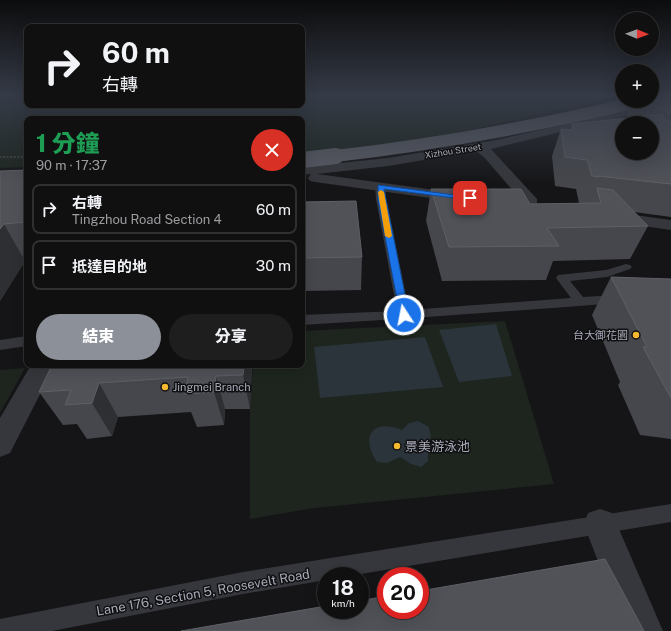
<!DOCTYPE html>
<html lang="zh-TW">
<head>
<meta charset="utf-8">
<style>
	body { margin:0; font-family:"Public Sans","Noto Sans TC",sans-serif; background:#1e1e1f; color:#f1f3f6; height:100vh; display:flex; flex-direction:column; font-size:15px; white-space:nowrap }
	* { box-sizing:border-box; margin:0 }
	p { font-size:13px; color:#9c9d9f }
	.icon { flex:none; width:22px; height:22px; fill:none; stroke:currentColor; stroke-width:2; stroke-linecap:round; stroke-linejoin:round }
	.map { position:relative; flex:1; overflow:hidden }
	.panel { position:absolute; left:24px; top:116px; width:281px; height:252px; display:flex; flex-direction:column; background:#101011; border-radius:8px; box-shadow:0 4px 16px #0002,0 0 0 1px #303031 }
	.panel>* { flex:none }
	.guide { position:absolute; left:24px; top:24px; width:281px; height:84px; border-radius:8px; box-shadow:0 4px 16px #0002,0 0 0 1px #303031; background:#101011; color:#f1f3f6; overflow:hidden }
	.needle { width:26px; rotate:91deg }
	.tools { position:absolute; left:615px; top:12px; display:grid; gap:8px }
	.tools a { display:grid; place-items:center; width:44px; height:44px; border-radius:50%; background:#101011; box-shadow:0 4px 16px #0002,0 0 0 1px #303031; font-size:20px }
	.speed { position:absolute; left:317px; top:567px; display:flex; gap:8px; font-size:20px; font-weight:700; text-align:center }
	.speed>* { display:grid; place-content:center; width:52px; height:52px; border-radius:50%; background:#101011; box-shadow:0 4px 16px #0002,0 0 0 1px #303031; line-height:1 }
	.speed small { font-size:10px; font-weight:400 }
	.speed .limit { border:6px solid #d22; background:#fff; color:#111 }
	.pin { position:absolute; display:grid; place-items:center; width:34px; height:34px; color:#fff; margin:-17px; border-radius:8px; box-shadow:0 2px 6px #0006 }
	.me { position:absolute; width:44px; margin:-22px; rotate:349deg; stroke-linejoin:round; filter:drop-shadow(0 0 3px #0008) }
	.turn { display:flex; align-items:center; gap:14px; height:84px; padding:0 12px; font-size:18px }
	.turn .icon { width:52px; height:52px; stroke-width:2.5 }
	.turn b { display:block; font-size:28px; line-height:34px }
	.round { display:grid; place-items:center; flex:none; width:42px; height:42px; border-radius:21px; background:#1e1e1f }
	.overview { display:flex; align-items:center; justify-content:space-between; height:68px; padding:0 12px }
	h1 { font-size:24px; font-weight:800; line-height:30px; color:#1e9e55 }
	.action { display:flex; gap:8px; margin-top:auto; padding:8px 12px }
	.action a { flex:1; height:46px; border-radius:24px; background:#8c9099; color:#fff; font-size:16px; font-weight:800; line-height:46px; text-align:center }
	.action a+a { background:#1e1e1f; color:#f1f3f6 }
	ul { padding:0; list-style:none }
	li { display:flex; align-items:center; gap:12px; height:50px; margin:0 8px 6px; padding:0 4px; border:2px solid #303031; border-radius:8px }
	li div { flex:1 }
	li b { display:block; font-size:15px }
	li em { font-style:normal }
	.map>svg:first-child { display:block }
	.green { fill:#1d251e }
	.water { fill:#2b343b }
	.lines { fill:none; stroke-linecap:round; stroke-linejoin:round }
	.path-far1 { stroke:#3c3e43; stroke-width:1.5; stroke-dasharray:1 1.5; stroke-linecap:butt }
	.path { stroke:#3c3e43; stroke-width:2; stroke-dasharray:1.5 2; stroke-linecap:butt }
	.service { fill:#36373c; fill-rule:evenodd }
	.minor { fill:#36373c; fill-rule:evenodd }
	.trunk-bridge-far1 { stroke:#5a5c64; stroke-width:12 }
	.trunk-bridge { stroke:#5a5c64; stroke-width:16 }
	.wall { fill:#46474c }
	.shaded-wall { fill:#2e2f32 }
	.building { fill:#515258; stroke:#5e6067; fill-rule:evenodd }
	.route { fill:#1a73e8; stroke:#114b97 }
	.slow { fill:#f59e0b }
	.poi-dot { fill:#f6b92f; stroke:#101012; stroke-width:1.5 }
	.labels { text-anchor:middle; stroke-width:3; stroke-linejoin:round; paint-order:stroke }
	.far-street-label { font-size:9px; fill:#a7abb8; stroke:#101012 }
	.poi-label { font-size:11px; fill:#a7abb8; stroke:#101012; text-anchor:end }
	.near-poi-label { font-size:13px; fill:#a7abb8; stroke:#101012; text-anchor:start }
	.near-street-label { font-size:13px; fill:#a7abb8; stroke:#101012 }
</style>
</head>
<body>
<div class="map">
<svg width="671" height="631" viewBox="0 0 671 631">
	<rect width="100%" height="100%" fill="#151517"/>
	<!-- green -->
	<path class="green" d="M0,96H27V105H302V96H618L430,139L302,154V119H27V167L0,168Z
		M505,321L554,484L314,508L250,519V409L253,365H302V331Z
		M25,368L0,413V370Z"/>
	<!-- water -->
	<path class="water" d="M496,324L512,376L459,382L439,330Z
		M425,337L443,387L320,398L314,347Z
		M418,421L429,427L431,437L425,445L428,453V461L421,467L411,464L400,457L387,463L377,462C360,437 372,418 402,430L409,423Z"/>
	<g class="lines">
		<!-- path-far1 -->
		<path class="path-far1" d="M0,157H27"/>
		<!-- path -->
		<path class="path" d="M0,157H27"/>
		<!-- service -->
		<path class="service" d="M380,183L385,186L386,199L409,310L571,298L556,278L558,275L606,270L626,264L630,265L632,267L630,269L607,277L570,281L583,297L617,295L621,296L623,299L621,302L617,303C512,311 407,319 302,325V315L397,311L376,199L375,186Z
			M27,336V346L0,350V340Z
			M671,504V522L349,576H326V580L243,594L52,631H0V619L243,572Z"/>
		<!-- minor -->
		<path class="minor" d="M671,99V105L491,149L537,199V206L535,209L529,211L523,209L521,206V200L484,157L476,151L388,166L317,174L465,194L467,197L465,200L459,202L315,182L310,181L308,178L311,174L302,175V167L388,158L497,140Z
			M613,212L671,220V230L607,221L605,217L607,213Z
			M31,365H55L10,453L0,457V418Z
			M600,509L612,513L663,631H625L584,525L588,513Z"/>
		<!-- trunk-bridge-far1 -->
		<path class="trunk-bridge-far1" d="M327,157C433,145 538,126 641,101"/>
		<!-- trunk-bridge -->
		<path class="trunk-bridge" d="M302,160L336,156"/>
	</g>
	<!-- wall -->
	<path class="wall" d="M671,96V217L634,212L648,226L630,259L553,261L546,280L442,281L426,221L431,189L530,204L579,203L576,189L555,186L552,156L561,129L570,130L572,124L626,118L633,101H652Z
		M27,170V261H25L0,301V171Z
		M302,202L362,257L361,290L302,291Z
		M611,277L671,279V439L640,435L618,385L620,382L592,315Z
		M52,365H252L250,409H225L224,425L197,427L191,412L118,417L112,436L87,439L77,424L63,425L39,392Z"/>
	<!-- shaded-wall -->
	<path class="shaded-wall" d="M4,224L25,261L0,301V229Z
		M244,365H252L250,409L243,375Z
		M216,376L225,409L224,425L214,392Z
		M99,383L118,417L112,436L92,403Z"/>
	<!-- building -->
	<path class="building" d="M652,96H671V114L667,113H670L642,101H652Z
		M663,114L664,120L671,122V184L598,176L599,177L592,176L587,160L565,157L561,129L573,130L572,124ZM622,123H652V153H622Z
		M27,170V222L4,224L0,229V171Z
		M597,188L613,190L648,226L547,228L559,246L449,247L431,189H521L530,204L601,203Z
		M356,201L362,257L302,258V202Z
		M611,277L671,279V398L643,347H647Z
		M52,365H244L243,375L216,376L214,392L185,394L188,377L99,383L92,403L65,405L71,390L39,392Z
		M605,559L644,631H181L326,606V610H360V601L386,596V610H420V591Z"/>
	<!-- sky -->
	<linearGradient id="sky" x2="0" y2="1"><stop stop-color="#0c0c0d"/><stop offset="0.52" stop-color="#353b47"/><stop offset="1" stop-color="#353b47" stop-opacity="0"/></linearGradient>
	<rect width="671" height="184" fill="url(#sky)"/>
	<!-- route -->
	<path class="route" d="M378,185L470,197L473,198L470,200L384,189L409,315L404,318L400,315L378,200Z"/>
	<!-- slow -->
	<path class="slow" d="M381,190L384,192L392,236L389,238L385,236L378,192Z"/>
	<!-- markers -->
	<g class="poi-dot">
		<circle cx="636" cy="335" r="4"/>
		<circle cx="165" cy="387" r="4"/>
		<circle cx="397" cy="446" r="4"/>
	</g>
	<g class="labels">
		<!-- far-street labels -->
		<g class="far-street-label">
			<text transform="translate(453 151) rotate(-9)" y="3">Xizhou Street</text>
		</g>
		<!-- poi labels -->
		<g class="poi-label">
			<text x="628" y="339">台大御花園</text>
			<text x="173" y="391" text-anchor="start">Jingmei Branch</text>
		</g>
		<!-- near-poi labels -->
		<g class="near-poi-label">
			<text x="405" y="451">景美游泳池</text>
		</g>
		<!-- near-street labels -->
		<g class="near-street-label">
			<text transform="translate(203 592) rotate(-10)" y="5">Lane 176, Section 5, Roosevelt Road</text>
		</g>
	</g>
</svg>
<div class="tools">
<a><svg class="needle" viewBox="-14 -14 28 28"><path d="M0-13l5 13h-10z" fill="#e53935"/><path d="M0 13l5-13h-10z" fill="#9c9d9f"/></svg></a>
<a>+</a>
<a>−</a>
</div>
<div class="speed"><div>18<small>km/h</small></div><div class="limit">20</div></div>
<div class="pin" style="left:470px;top:198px;background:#d93025"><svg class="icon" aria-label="arrive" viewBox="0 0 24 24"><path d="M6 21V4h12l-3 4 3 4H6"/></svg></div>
<svg class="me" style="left:404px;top:315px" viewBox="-20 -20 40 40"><circle r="17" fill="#1a73e8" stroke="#fff" stroke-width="3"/><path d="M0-11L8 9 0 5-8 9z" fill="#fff"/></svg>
<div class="guide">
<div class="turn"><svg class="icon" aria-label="right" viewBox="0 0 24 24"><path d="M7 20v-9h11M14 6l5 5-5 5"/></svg><div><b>60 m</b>右轉</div></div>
</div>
<section class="panel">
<div class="overview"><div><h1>1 分鐘</h1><p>90 m · 17:37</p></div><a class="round" style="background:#d93025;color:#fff"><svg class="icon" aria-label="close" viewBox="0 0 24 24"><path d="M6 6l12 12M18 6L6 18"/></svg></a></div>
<ul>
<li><svg class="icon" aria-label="right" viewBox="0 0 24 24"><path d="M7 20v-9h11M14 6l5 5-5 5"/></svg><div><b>右轉</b><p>Tingzhou Road Section 4</p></div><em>60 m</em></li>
<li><svg class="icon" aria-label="arrive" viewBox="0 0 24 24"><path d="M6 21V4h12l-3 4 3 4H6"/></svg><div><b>抵達目的地</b></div><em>30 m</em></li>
</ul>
<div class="action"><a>結束</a><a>分享</a></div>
</section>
</div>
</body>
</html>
